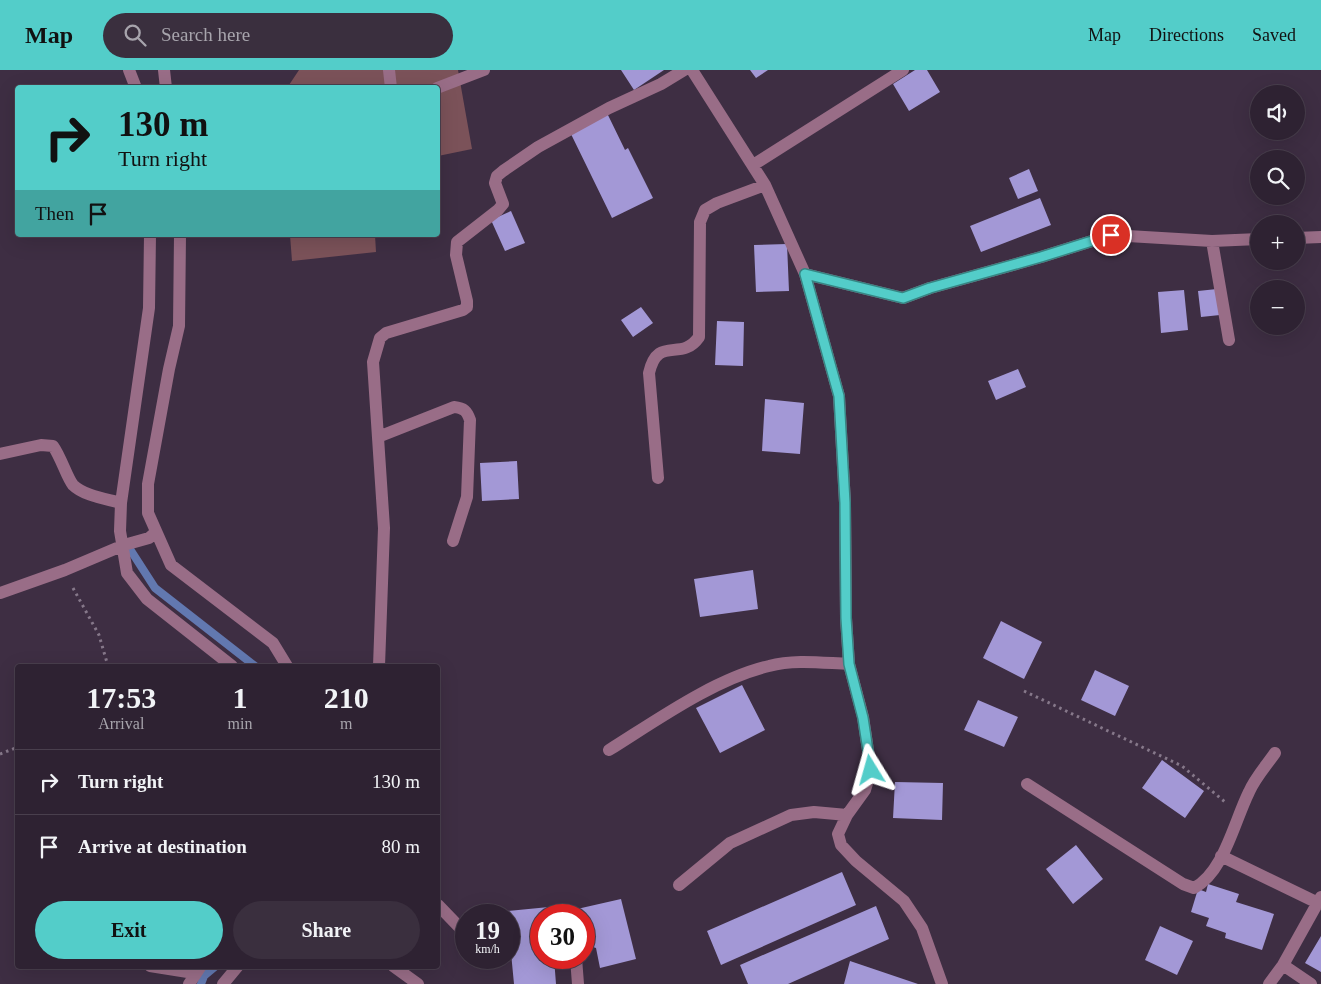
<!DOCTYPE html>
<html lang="en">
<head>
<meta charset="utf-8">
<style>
	body { margin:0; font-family:"Times New Roman",serif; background:#3a2f3e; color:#f1f3f6; height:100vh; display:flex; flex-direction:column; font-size:19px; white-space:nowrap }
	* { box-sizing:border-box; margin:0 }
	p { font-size:16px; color:#a7a4ac }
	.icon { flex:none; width:28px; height:28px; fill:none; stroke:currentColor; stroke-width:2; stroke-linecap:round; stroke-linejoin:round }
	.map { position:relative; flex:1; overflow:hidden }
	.details { position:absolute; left:15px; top:594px; width:425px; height:305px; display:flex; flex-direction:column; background:#2e2232; border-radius:5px; box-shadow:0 5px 20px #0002,0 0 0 1px #493f4d }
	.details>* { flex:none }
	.banner { position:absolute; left:15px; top:15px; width:425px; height:152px; border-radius:5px; box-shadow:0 5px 20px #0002,0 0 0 1px #493f4d; background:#53cdc9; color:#111; overflow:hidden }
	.tools { position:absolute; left:1250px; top:15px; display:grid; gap:10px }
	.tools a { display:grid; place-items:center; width:55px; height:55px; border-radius:50%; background:#2e2232; box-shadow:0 5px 20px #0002,0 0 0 1px #493f4d; font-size:25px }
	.speed { position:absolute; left:455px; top:834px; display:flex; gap:10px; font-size:25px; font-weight:700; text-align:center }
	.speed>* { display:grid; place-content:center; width:65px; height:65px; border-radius:50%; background:#2e2232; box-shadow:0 5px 20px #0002,0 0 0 1px #493f4d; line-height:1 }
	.speed small { font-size:12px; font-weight:400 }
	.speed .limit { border:8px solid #d22; background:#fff; color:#111 }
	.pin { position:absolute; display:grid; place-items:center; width:42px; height:42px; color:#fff; margin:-21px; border:2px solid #fff; border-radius:50%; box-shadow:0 1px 5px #0007 }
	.me { position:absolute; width:55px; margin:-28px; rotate:352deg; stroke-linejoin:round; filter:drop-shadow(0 0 4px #0008) }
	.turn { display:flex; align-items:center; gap:18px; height:105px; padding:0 20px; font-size:22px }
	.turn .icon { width:65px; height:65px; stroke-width:2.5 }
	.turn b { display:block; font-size:35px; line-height:42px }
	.then { display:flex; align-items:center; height:48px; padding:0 20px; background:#0003; gap:10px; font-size:19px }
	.eta { display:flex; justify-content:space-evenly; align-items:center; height:85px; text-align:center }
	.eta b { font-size:30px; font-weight:700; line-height:35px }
	.action { display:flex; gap:10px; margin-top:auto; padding:10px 20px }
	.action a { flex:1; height:58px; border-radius:30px; background:#53cdc9; color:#111; font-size:20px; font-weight:700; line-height:58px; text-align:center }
	.action a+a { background:#3a2f3e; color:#f1f3f6 }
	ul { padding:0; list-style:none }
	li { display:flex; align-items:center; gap:15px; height:65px; padding:0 20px; border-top:1px solid #493f4d }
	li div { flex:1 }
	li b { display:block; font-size:19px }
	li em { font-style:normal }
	header { display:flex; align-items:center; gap:30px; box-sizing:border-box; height:70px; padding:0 25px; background:#53cdc9; color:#111 }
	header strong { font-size:24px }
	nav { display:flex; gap:28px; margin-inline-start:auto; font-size:18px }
	.search { width:350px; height:45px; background:#3a2f3e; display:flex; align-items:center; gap:12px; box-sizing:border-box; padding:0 18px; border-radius:28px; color:#a7a4ac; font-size:19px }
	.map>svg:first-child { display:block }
	.green { fill:#7b5259 }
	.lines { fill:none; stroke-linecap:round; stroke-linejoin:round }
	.stream { stroke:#6278b0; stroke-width:8 }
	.building { fill:#a398d6 }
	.path { stroke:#86788a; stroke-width:3; stroke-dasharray:2.5 4; stroke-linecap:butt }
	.minor { stroke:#996d87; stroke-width:12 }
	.route-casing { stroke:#368583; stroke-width:12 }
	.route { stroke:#53cdc9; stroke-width:9 }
</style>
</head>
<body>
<header>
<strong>Map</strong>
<div class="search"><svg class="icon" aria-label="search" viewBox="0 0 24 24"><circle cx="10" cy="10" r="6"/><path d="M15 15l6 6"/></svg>Search here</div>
<nav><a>Map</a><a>Directions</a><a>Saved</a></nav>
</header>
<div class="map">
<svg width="1321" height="914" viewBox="0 0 1321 914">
	<rect width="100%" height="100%" fill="#3e2e43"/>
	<!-- green -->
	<path class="green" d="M299,0H458L472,79L438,86V18H287Z
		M290,165H375L376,182L292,191Z"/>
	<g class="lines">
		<!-- stream -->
		<path class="stream" d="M126,473L155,518L255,596
			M201,914L204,906L216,896"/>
	</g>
	<!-- building -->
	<path class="building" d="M621,0H664L634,20Z
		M750,0H768L756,8Z
		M915,0H927L940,22L909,41L893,14Z
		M607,43L625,80L628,78L653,128L612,148L570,62Z
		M1029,99L1038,121L1018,129L1009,108Z
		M1040,128L1051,155L981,182L970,156Z
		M511,141L525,173L505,181L491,150Z
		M787,174L789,221L756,222L754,175Z
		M1217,219L1220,245L1201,247L1198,221Z
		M1184,220L1188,260L1161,263L1158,222Z
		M641,237L653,253L633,267L621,250Z
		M717,251L744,252L743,296L715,295Z
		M1018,299L1026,317L996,330L988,311Z
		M765,329L804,333L800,384L762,381Z
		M517,391L519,429L482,431L480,393Z
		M753,500L758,539L700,547L694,509Z
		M1001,551L1042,572L1024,609L983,588Z
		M1095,600L1129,616L1115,646L1081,630Z
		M742,615L765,660L720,683L696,638Z
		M978,630L1018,647L1004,677L964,660Z
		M1162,690L1204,721L1185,748L1142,718Z
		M895,712L943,713L942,750L893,748Z
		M1076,775L1103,809L1073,834L1046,799Z
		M842,802L856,835L721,895L707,861Z
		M1208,814L1239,824L1236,832L1274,844L1262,880L1225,868L1226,863L1206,856L1209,848L1191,842L1198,819L1206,822Z
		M621,829L636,889L600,898L596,878L584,874V845H577V839Z
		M876,836L889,869L788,914H748L740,895Z
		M549,837L550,845H541V888H554L556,914H514L507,841Z
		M1160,856L1193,871L1177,905L1145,890Z
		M1321,866V902L1305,893Z
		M850,891L918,914H844Z"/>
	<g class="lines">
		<!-- path -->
		<path class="path" d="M73,518L99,565L108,596
			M1024,621L1182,696L1225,732
			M0,684L18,677"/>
		<!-- minor -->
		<path class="minor" d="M129,0L136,18
			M164,0L166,18
			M389,0L391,18
			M692,0L765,115L805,204L839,326L845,433L846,548L849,594L863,647L871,700L865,720L847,745L838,764L841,775L856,791L904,831L922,858L942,914
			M437,18L484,0
			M753,95L903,0
			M180,165L179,256L169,299L148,414V443L171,495L273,573L287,596
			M1296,168L1321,167
			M1212,171L1229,270
			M805,204L903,228L930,218L1041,187L1111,165L1212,171L1259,169
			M378,367L454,337C464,338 467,341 470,350L467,427L453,471
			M0,384L41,375L53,376C61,387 67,408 73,415C84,426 107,429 121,433L120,461L127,503L147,529L232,596
			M658,408L649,303C658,264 681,293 699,267L700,152L705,140L717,133L765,115
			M121,433L149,238L150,165
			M0,523L65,500L124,475L149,468L156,462
			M379,596L384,458L373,292L380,268L386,263L463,240L467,237V231L456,185L457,172L498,140L503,134L495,113L497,106L503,101L538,77L609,38L661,14L684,0
			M609,680C657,650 714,609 769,596C795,589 823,593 849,594
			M1027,714L1183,814L1194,818C1224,802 1234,752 1249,722C1255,708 1266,696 1275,683
			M1221,786L1318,833
			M679,815L730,773L791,745L814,742L847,745
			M438,835L464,862
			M576,888L578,914
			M1283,895L1311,914
			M150,896L194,903
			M393,896L418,914
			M189,914L201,896
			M223,914L238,896
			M1269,914L1283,895L1321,827"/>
	</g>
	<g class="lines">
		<!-- route casing -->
		<g class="route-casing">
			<path id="route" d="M871,700L863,648L849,594L846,548L845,433L839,326L805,204L903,228L930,218L1041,187L1111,165"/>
		</g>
		<!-- route -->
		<use href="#route" class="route"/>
	</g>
</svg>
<div class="tools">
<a><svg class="icon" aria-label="sound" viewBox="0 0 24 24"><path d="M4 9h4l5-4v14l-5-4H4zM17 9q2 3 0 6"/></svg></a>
<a><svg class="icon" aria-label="search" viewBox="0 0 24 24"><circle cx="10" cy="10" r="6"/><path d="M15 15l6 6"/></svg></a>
<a>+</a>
<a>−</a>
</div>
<div class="speed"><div>19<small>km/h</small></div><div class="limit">30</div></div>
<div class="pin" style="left:1111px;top:165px;background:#d93025"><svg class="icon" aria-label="arrive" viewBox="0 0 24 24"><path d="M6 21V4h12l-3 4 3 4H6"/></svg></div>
<svg class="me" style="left:871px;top:700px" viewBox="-20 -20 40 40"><path d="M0-17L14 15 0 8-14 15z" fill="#53cdc9" stroke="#fff" stroke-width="4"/></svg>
<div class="banner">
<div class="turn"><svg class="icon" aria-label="right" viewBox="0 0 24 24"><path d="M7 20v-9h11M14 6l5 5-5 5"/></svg><div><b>130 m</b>Turn right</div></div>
<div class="then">Then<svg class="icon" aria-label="arrive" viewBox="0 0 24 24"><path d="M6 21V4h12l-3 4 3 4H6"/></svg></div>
</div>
<section class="details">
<div class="eta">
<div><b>17:53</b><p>Arrival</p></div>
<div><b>1</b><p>min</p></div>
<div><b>210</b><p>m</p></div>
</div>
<ul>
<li><svg class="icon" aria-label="right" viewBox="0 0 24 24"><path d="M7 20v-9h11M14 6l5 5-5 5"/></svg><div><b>Turn right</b></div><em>130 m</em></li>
<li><svg class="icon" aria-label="arrive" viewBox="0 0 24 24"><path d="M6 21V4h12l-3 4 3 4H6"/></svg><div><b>Arrive at destination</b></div><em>80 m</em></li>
</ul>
<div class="action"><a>Exit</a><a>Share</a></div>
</section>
</div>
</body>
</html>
